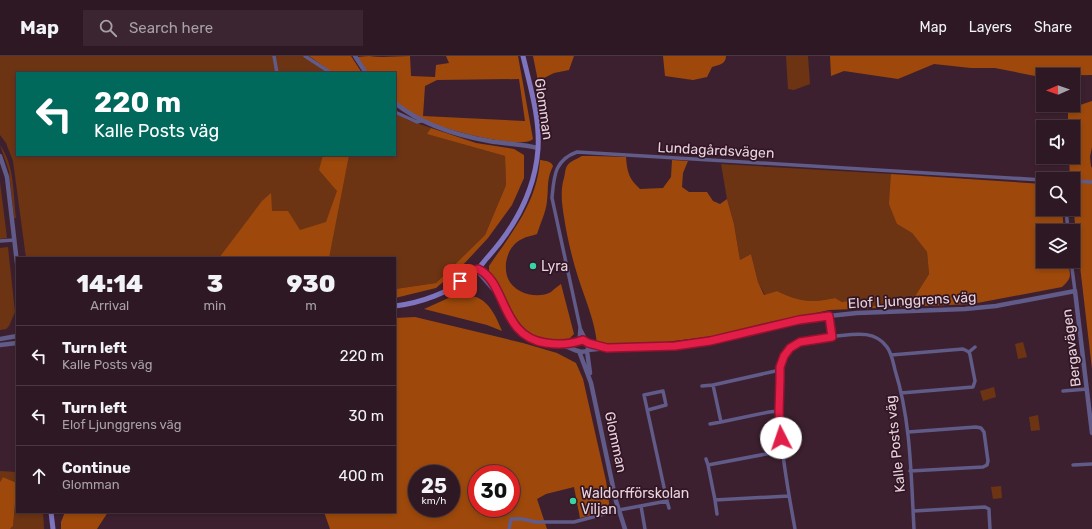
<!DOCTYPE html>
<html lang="en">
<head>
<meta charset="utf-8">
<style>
	body { margin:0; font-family:Rubik,sans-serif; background:#3a2530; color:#f1f3f6; height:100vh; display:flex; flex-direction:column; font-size:15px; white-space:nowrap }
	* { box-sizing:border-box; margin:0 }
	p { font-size:13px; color:#a7a0a6 }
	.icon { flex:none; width:22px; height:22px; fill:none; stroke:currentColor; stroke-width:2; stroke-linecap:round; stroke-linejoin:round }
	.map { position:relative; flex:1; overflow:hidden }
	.sheet { position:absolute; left:16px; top:201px; width:380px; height:256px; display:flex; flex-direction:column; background:#2e1823; border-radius:0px; box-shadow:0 2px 6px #0003,0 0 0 1px #493741 }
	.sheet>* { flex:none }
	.guide { position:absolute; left:16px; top:16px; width:380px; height:84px; border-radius:0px; box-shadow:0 2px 6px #0003,0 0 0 1px #493741; background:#00695c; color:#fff; overflow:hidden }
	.needle { width:26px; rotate:268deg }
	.buttons { position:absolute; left:1036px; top:12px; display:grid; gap:8px }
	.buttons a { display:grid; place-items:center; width:44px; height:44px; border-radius:0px; background:#2e1823; box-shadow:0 2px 6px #0003,0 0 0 1px #493741; font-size:20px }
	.speed { position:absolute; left:408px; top:409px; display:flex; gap:8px; font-size:20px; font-weight:700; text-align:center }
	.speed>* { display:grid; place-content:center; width:52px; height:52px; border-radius:50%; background:#2e1823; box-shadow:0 2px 6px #0003,0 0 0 1px #493741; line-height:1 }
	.speed small { font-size:10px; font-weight:400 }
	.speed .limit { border:6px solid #d22; background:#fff; color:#111 }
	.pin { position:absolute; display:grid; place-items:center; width:34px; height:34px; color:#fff; margin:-17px; border-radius:8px; box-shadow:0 2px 6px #0006 }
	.me { position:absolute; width:44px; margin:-22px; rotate:356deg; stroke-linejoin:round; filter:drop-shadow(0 0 3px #0008) }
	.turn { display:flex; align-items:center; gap:14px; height:84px; padding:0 12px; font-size:18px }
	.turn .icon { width:52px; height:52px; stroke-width:2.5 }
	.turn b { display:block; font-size:28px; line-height:34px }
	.eta { display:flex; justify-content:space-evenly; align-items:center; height:68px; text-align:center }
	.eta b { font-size:24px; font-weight:800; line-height:28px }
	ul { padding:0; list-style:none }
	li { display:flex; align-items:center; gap:12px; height:60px; padding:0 12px; border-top:1px solid #493741 }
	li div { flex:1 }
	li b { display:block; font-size:15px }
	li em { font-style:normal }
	header { display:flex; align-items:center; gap:24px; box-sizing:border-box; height:56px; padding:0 20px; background:#2e1823; border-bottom:1px solid #493741 }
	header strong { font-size:19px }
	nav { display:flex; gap:22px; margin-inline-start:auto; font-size:14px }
	.search { width:280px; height:36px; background:#3a2530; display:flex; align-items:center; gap:10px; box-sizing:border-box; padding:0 14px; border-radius:0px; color:#a7a0a6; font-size:15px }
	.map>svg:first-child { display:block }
	.green { fill:#6c3413 }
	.forest { fill:#9e490b; fill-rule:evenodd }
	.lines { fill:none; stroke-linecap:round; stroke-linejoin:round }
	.minor { stroke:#605b89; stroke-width:3.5 }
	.tertiary { stroke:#605b89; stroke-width:4.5 }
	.secondary { stroke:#7e74bf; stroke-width:5 }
	.route-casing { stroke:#92132f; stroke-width:10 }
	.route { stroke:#e11d48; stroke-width:7 }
	.poi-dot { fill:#36d4a7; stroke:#321625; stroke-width:1.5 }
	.labels { text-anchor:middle; stroke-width:3.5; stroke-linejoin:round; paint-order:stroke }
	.street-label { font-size:14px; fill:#e7d3dc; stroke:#321625 }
	.poi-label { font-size:14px; fill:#e7d3dc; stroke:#321625; text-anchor:start }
</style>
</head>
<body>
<header>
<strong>Map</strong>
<div class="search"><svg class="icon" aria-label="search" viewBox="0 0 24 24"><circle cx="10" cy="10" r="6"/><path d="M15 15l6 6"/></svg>Search here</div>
<nav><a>Map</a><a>Layers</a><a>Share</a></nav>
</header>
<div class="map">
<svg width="1092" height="473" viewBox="0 0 1092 473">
	<rect width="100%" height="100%" fill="#3d202f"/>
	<!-- green -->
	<path class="green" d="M0,0H308L333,17H17V99H395V57L408,64L431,72L428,78L505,100L506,129L485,179L436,227L395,233V202H26L13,105L6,87L0,79Z
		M786,0H808L810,28L794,34L788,33Z
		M0,89C15,110 13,138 16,162H14L9,115Z
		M721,108L891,118L897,168L912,177L927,196L929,218L912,245C900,248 875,251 863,250C853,248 856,243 842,246L835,242C810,247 800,246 777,235L765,239L758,226L751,198L740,204L734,168L727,143Z
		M0,126L7,182L0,183Z
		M8,191L15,256L9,270L6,273L0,274V192Z
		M1023,286L1027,301L1018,303L1015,288Z
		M994,331L996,341L983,345L980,335Z
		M1038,359L1040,374L1031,375L1029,361Z
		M0,415L17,416V427L3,421L0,426Z
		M17,429V456H43L44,473H10L13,470Z
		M1001,430L1002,442L993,443L991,431Z"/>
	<!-- forest -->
	<path class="forest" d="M309,0H351L362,17H333Z
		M369,0C382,2 396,0 410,0L411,20L435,21L436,9L449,7L446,0H518L533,83C522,95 435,71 420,63C411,59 403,51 395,45V17H368L357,1ZM519,23L525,65L423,60L425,30L437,24Z
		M533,0H574L569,14L554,17L538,25Z
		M663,0H726C726,8 719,9 712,11L707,21L693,24L665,20Z
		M830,0H1092V19L1035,20L995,12H971L934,8L898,23L844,15L831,20Z
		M1092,45V91L1090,101L1091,110L1092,112V313L1073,150V123H1070V122L1069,101H1073V71H1068V53Z
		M431,72L476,87L514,93L524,99V122L512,149L488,182L462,210L436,232L395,242V233L436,227L485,179L506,129L505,100L427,78Z
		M323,99H349L329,202H219L262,145L271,137L272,155H288L300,174L326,166L337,135L319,114Z
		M582,100H594L626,101C627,116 629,123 640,133L663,132L671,121L672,104L688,105L683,117L682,131L689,136H707L713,145L720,148L727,143L734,168L740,204L751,198L758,226L764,239L777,235C800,246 810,247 835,242L842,246C855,243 853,248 863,250C874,251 900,248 912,245L929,218L927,196L912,177L897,168L889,148L891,118L1043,128V153H1062L1064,175H1043V205H1068C1070,220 1073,221 1062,231L972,248L829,254L715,280L665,286L597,288C595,265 585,243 578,221C572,202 567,181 564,161C562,148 560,135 564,122C565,119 565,113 567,110C570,105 577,103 582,100Z
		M540,104C546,105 551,105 553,110C546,125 549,130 547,145C546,156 540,168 537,178C532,180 527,180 522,183C509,189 503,206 507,220C512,237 537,244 551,236C554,233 558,230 561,228L574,278L569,283C556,285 541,285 530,277C513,265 500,233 489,215V210C512,176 537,147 540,104Z
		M453,240C459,240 466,239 472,240C489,243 496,261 502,275L487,269L424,253Z
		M415,261L523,287L557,297L576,307L583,323L606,425L610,454L580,462L574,431L546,438L537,443L547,473H330L324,456H395V262ZM417,418H451V452H417ZM477,418H511V452H477Z
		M3,421L17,427L13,470L10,473H0V426Z
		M65,456H108L97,473H61V466Z"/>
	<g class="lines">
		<!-- minor -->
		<path class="minor" d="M274,0L277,17
			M305,0L331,17
			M395,56L417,66L421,65
			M1073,125L1092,126
			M1066,153L1068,175
			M0,185L14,184
			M1071,205L1075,235
			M829,260L832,281
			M580,272L587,286
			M579,285L580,271L552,142C554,121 554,104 577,96L1043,124
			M969,296L975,291
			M891,299L963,293L969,296L970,299L975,325L973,331L901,337
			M702,330L713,329
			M1063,335L1087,333
			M779,355L769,356L721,366L713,329L780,314
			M710,368L721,366
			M908,376L976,371L981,372L984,376L988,405L987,409L983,411L910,415
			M782,395L708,409L715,444L789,440
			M706,403L708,409
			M1073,409L1092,408
			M715,444L717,458
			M667,445L669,452
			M641,450L645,473
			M913,455L985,451L989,453V455L990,473
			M509,473L511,463H522L536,466H574L619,454L667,445L644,339L663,335L666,349L648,354
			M795,473C789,439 765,319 789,294C801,282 821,283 837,280C855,278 875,274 887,291C892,298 893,306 895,314C911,365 911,420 914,473"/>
		<!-- tertiary -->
		<path class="tertiary" d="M355,0L366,17
			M395,47C422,69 455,79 489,85C505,88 522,88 538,92
			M0,100L7,121L17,207
			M478,213C500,223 503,262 523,278C536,287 550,287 565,290C572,292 581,299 588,294V287
			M478,213L480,218L493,233
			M0,283L17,280
			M561,288L579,286L583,284L588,287L604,292
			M0,289L17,287
			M588,294L607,292L675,291L710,285L774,269L819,261L857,257L965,253L996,250L1075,235L1092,377
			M579,295L591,327L616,445L625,473
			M587,295L590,317"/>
		<!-- secondary -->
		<path class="secondary" d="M395,250C421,247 450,236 471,220C477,215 482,208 487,202C515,171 535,136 538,93C540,62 530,30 523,0
			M51,456L53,473"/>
	</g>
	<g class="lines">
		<!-- route casing -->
		<g class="route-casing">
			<path id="route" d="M460,225L472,215L478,213C507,226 500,281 546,287C558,289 571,288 583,284L588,287L607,292L675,290L710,285L799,264L829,260L832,281L800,286L790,292L784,300L780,311V323L779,355L781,382"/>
		</g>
		<!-- route -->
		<use href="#route" class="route"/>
	</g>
	<!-- markers -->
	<g class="poi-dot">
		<circle cx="533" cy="210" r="4"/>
		<circle cx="573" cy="445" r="4"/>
	</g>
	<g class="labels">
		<!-- street labels -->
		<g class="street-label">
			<text transform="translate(544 53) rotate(82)" y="5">Glomman</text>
			<text transform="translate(716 94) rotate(3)" y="5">Lundagårdsvägen</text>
			<text transform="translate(912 244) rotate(-3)" y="5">Elof Ljunggrens väg</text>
			<text transform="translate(1071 292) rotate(-97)" y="5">Bergavägen</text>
			<text transform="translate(616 386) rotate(78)" y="5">Glomman</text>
			<text transform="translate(895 388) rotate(-96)" y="5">Kalle Posts väg</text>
		</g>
		<!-- poi labels -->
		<g class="poi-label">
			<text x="541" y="215">Lyra</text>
			<text x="581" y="442">Waldorfförskolan<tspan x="581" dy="16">Viljan</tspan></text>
		</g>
	</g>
</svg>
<div class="buttons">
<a><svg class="needle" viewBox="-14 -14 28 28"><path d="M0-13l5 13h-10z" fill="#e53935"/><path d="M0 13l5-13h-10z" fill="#a7a0a6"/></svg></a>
<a><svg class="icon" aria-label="sound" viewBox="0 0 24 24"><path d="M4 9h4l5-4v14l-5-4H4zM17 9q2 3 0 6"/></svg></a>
<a><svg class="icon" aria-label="search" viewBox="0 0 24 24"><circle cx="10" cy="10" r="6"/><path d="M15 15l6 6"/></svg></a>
<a><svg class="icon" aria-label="layers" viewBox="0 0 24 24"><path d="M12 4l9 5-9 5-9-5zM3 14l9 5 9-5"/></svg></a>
</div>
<div class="speed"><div>25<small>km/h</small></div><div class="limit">30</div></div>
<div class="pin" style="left:460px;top:225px;background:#d93025"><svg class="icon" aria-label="arrive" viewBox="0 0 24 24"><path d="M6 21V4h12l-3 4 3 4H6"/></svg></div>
<svg class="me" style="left:781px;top:382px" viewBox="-20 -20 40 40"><circle r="19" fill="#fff"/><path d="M0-13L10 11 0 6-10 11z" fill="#e11d48"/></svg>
<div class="guide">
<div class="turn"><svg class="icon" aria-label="left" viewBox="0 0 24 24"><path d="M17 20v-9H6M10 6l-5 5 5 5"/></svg><div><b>220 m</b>Kalle Posts väg</div></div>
</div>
<section class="sheet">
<div class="eta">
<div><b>14:14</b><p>Arrival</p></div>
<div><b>3</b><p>min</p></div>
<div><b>930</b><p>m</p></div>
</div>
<ul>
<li><svg class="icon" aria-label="left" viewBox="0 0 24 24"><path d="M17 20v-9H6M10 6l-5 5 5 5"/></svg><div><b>Turn left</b><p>Kalle Posts väg</p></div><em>220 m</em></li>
<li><svg class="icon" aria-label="left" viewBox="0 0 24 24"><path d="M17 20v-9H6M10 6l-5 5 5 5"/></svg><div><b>Turn left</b><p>Elof Ljunggrens väg</p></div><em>30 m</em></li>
<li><svg class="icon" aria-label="ahead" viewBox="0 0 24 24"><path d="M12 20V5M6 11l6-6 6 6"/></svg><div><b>Continue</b><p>Glomman</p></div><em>400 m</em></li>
</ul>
</section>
</div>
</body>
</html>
